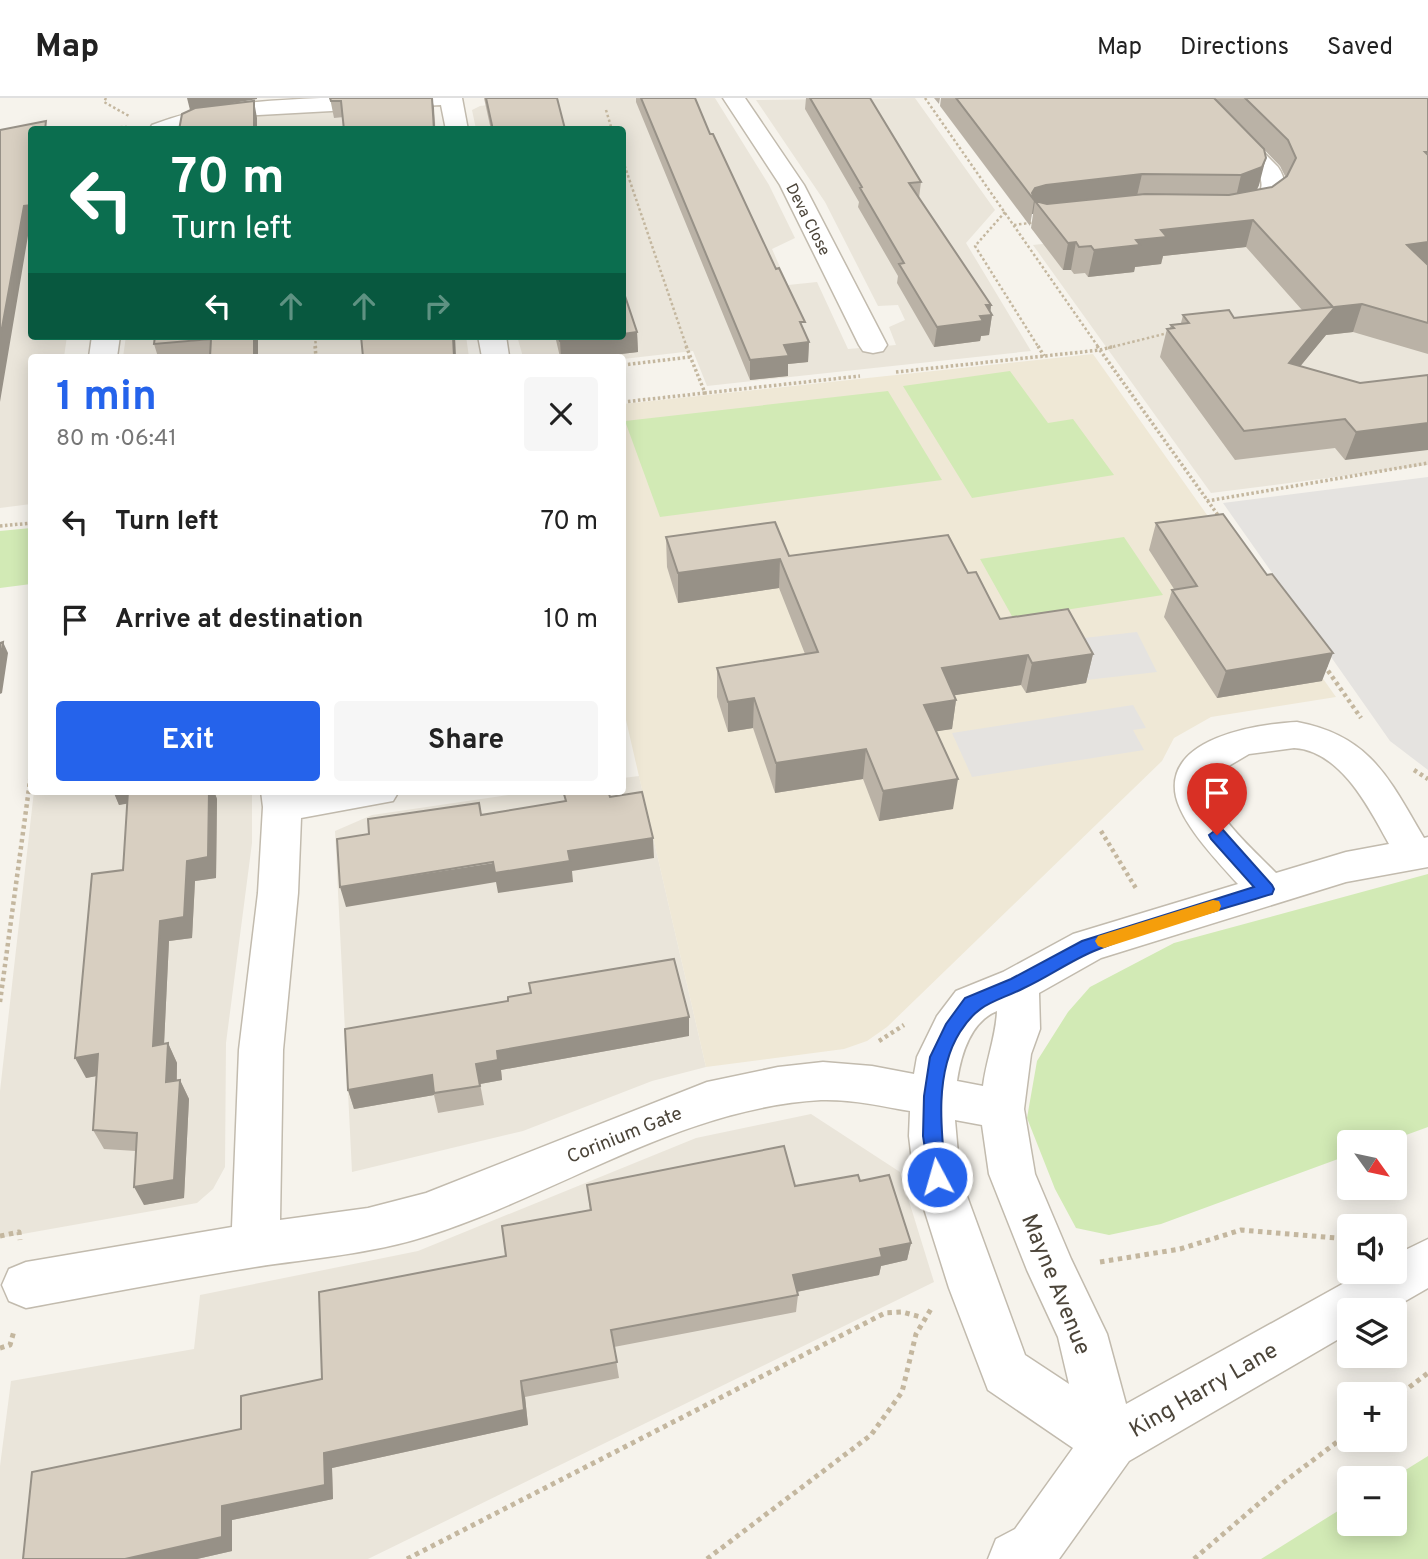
<!DOCTYPE html>
<html lang="en">
<head>
<meta charset="utf-8">
<style>
	body { margin:0; font-family:Overpass,sans-serif; background:#f6f6f6; color:#222; height:100vh; display:flex; flex-direction:column; font-size:26px; white-space:nowrap }
	* { box-sizing:border-box; margin:0 }
	p { font-size:23px; color:#767676 }
	.icon { flex:none; width:38px; height:38px; fill:none; stroke:currentColor; stroke-width:2; stroke-linecap:round; stroke-linejoin:round }
	.map { position:relative; flex:1; overflow:hidden }
	.sheet { position:absolute; left:28px; top:256px; width:598px; height:441px; display:flex; flex-direction:column; background:#fff; border-radius:7px; box-shadow:0 4px 18px #0003 }
	.sheet>* { flex:none }
	.top-card { position:absolute; left:28px; top:28px; width:598px; height:214px; border-radius:7px; box-shadow:0 4px 18px #0003; background:#0b6e4f; color:#fff; overflow:hidden }
	.needle { width:46px; rotate:123deg }
	.buttons { position:absolute; left:1337px; top:1032px; display:grid; gap:14px }
	.buttons a { display:grid; place-items:center; width:70px; height:70px; border-radius:7px; background:#fff; box-shadow:0 4px 18px #0003; font-size:35px }
	.pin { position:absolute; display:grid; place-items:center; width:60px; height:60px; color:#fff; margin:-72px -30px; border-radius:50% 50% 50% 0; rotate:-45deg; box-shadow:0 0 7px #0007 }
	.pin .icon { rotate:45deg }
	.me { position:absolute; width:77px; margin:-38px; rotate:354deg; stroke-linejoin:round; filter:drop-shadow(0 0 5px #0008) }
	.turn { display:flex; align-items:center; gap:24px; height:147px; padding:0 28px; font-size:32px }
	.turn .icon { width:91px; height:91px; stroke-width:2.5 }
	.turn b { display:block; font-size:49px; line-height:60px }
	.lanes { display:flex; align-items:center; height:66px; padding:0 28px; background:#0003; justify-content:center; gap:35px; direction:ltr }
	.lanes .off { opacity:.35 }
	.round { display:grid; place-items:center; flex:none; width:74px; height:74px; border-radius:7px; background:#f6f6f6 }
	.summary { display:flex; align-items:center; justify-content:space-between; height:119px; padding:0 28px }
	h1 { font-size:42px; font-weight:700; line-height:52px; color:#2563eb }
	.action { display:flex; gap:14px; margin-top:auto; padding:14px 28px }
	.action a { flex:1; height:80px; border-radius:7px; background:#2563eb; color:#fff; font-size:28px; font-weight:700; line-height:80px; text-align:center }
	.action a+a { background:#f6f6f6; color:#222 }
	ul { padding:0; list-style:none }
	li { display:flex; align-items:center; gap:21px; height:98px; padding:0 28px }
	li div { flex:1 }
	li b { display:block; font-size:26px }
	li em { font-style:normal }
	header { display:flex; align-items:center; gap:42px; box-sizing:border-box; height:98px; padding:0 35px; background:#fff; border-bottom:2px solid #e0e0e0 }
	header strong { font-size:33px }
	nav { display:flex; gap:38px; margin-inline-start:auto; font-size:24px }
	.map>svg:first-child { display:block }
	.residential { fill:#eae5da }
	.education { fill:#efe8d6 }
	.green { fill:#d2eab5 }
	.parking { fill:#e5e3e0 }
	.lines { fill:none; stroke-linecap:round; stroke-linejoin:round }
	.minor-casing { stroke:#c2bbae; stroke-width:3 }
	.path-far3 { stroke:#c4b79f; stroke-width:2.5; stroke-dasharray:2.5 2.5; stroke-linecap:butt }
	.path-far2 { stroke:#c4b79f; stroke-width:3.5; stroke-dasharray:2.5 2.5; stroke-linecap:butt }
	.path-far1 { stroke:#c4b79f; stroke-width:4.5; stroke-dasharray:3.5 3.5; stroke-linecap:butt }
	.path { stroke:#c4b79f; stroke-width:5; stroke-dasharray:4.5 4.5; stroke-linecap:butt }
	.minor { fill:#fff; fill-rule:evenodd }
	.wall { fill:#bab2a6; fill-rule:evenodd }
	.shaded-wall { fill:#979187 }
	.building { fill:#d8cfc1; stroke:#979187; stroke-width:2 }
	.route { fill:#2563eb; stroke:#184099; stroke-width:2 }
	.slow { fill:#f59e0b }
	.labels { text-anchor:middle; stroke-width:5; stroke-linejoin:round; paint-order:stroke }
	.far-street-label { font-size:16px; fill:#4b4439; stroke:#fff }
	.street-label { font-size:19px; fill:#4b4439; stroke:#fff }
	.near-street-label { font-size:23px; fill:#4b4439; stroke:#fff }
</style>
</head>
<body>
<header>
<strong>Map</strong>
<nav><a>Map</a><a>Directions</a><a>Saved</a></nav>
</header>
<div class="map">
<svg width="1428" height="1461" viewBox="0 0 1428 1461">
	<rect width="100%" height="100%" fill="#f6f3ec"/>
	<!-- residential -->
	<path class="residential" d="M543,0H715L769,87L795,140L772,151L788,187L817,184L848,251L896,247L889,229L905,222L898,207L878,208L825,104L756,2L915,0L995,112L966,145L1031,253L707,288L693,253L623,261L523,259L517,238H623V32L476,31L472,12L480,8Z
		M407,7L434,13L436,31L179,32L224,18Z
		M1428,93V367L1211,395L1033,147L1135,136Z
		M31,127L32,238H67L64,259H32L31,406L0,410V130Z
		M126,238H466L469,259H123Z
		M639,678L706,969L652,983L523,1033L352,1074L335,733L372,717L536,693H623V680Z
		M34,693H252V745L226,945L225,1069L213,1091L197,1105L0,1140V993Z
		M811,1016L900,1074L934,1184L368,1461H0V1368L11,1283L194,1251L200,1197L418,1153L696,1040Z"/>
	<!-- education -->
	<path class="education" d="M1093,256L1336,599L1211,619L1174,640L1162,663L887,929L867,943L844,951L706,969L623,609V306Z"/>
	<!-- green -->
	<path class="green" d="M1010,273L1048,325L1073,321L1114,377L972,400L903,288Z
		M888,293L942,382L660,419L625,323Z
		M31,430V486L0,490V433Z
		M1124,439L1163,497L1013,520L980,461Z
		M1428,776V1029L1384,1045H1349V1057L1161,1126L1109,1137L1076,1130L1055,1091L1027,1020L1037,963L1068,914L1090,889L1174,845Z
		M1428,1358V1461H1261L1349,1406V1426H1395V1381H1391Z"/>
	<!-- parking -->
	<path class="parking" d="M1428,379V672L1390,643L1223,405Z
		M1137,534L1157,574L1086,582L1066,542Z
		M1133,607L1146,630L1133,632L1144,652L972,679L952,635Z"/>
	<g class="lines">
		<!-- minor casing -->
		<g class="minor-casing">
			<path id="minor" d="M321,0H462L468,32H446L441,7L238,18L199,25L182,32H149L152,27C209,5 260,3 321,0Z
				M723,0H745L804,87L887,247L883,253L873,255L863,253L859,247L780,87Z
				M1187,0H1210L1278,69C1301,102 1253,124 1225,117L1222,112C1232,97 1272,108 1259,76Z
				M92,238H120L117,259H89Z
				M478,238H506L509,258L482,259Z
				M1297,624C1371,638 1389,681 1424,740L1428,739V769L1346,784L1101,860L1039,895L1040,931L1031,956L1024,1011L1035,1076L1071,1161L1107,1236L1126,1306L1364,1174H1395V1157L1428,1141V1190L1388,1213H1349V1235L1129,1363L1059,1461H988L996,1441L1015,1431L1073,1350L988,1292L949,1190L914,1079L909,1038L910,1013C881,1008 850,1001 821,1002C680,1010 559,1096 427,1138C371,1156 313,1160 255,1169C179,1181 102,1196 26,1210L9,1203L2,1187L9,1171L26,1164L232,1129L239,952L258,795L263,709L261,693H399L393,703L301,720L298,795L283,952L280,1122L368,1110L426,1095L707,984L778,969L823,964L872,968L914,976L917,959L937,918L956,893L1003,874L1073,836L1238,786C1219,765 1183,728 1176,699C1163,640 1257,626 1297,624ZM1294,650C1341,653 1369,710 1389,746L1346,754L1276,775C1259,757 1218,722 1214,698C1213,691 1215,682 1215,676L1249,656ZM997,913C996,938 986,963 983,988L957,983C961,957 970,924 997,913ZM955,1022L982,1027L989,1076L1027,1172L1058,1239L1069,1286L1025,1257L960,1079Z"/>
		</g>
		<!-- path-far3 -->
		<path class="path-far3" d="M106,0L104,4L129,18
			M925,0L1099,250
			M606,12L612,32
			M45,31L127,29
			M623,63L687,250
			M1005,114L975,148L1039,250
			M1014,127L1037,124
			M315,238L316,250
			M1108,250L1172,234"/>
		<!-- path-far2 -->
		<path class="path-far2" d="M315,248L316,259
			M686,248L705,295L860,278
			M1038,248L1044,258
			M1097,248L1100,252L1115,248
			M623,267L690,259
			M896,274L1100,252L1220,420
			M623,304L705,295
			M1207,403L1428,365
			M0,428L32,425"/>
		<!-- path-far1 -->
		<path class="path-far1" d="M1324,567L1361,620
			M1414,672L1428,681
			M1101,733L1137,792
			M0,904L32,668
			M879,943L904,927"/>
		<!-- path -->
		<path class="path" d="M0,1138L19,1134L20,1142
			M1100,1164L1180,1151L1241,1132L1349,1141
			M0,1250L10,1247L14,1233
			M1395,1300L1428,1275
			M407,1461L885,1215L902,1214L921,1219
			M707,1461L871,1337L902,1294L916,1236L931,1211
			M1194,1461L1284,1384L1349,1335"/>
		<!-- minor -->
		<use href="#minor" class="minor"/>
	</g>
	<!-- wall -->
	<path class="wall" d="M330,0L434,10L334,20Z
		M484,0H557L565,32H491Z
		M636,0H695L710,36L809,244L808,264L788,266V278L750,282L636,4Z
		M806,0H870L921,84L919,100L991,207L990,214L992,217L989,237L981,238L980,243L934,249L897,185L898,178L858,109L859,104L805,11Z
		M934,0H940L939,6Z
		M941,0H1428V256L1353,234L1326,237L1300,268L1360,285L1428,278L1345,362L1335,350L1235,362L1160,259L1167,231L1170,230L1171,227L1181,225L1183,217L1234,220L1302,212L1246,149L1163,158L1161,166L1135,169L1134,174L1088,179L1085,175L1074,176L1071,172H1063L1031,130L1033,116H1032L1030,128L940,8ZM1247,34L1280,68L1286,80L1272,89L1257,92L1259,87Z
		M637,234L638,254L596,259H560L555,238H623Z
		M258,238V259H158L154,246Z
		M1156,425L1267,477L1322,583L1217,600L1164,519L1172,492L1174,491L1149,452Z
		M666,439L789,458L968,475L1000,521L1093,556L1086,585L1026,595L1021,587L954,597L956,602L952,631L936,633L953,711L879,723L863,681L775,695L753,630L728,634L717,599V570L805,556L779,490L678,505L667,469Z
		M93,693H214L217,701L216,780L195,783L192,840L169,843L164,946L168,945L177,965V983L180,982L189,1001L184,1100L144,1107L136,1053L104,1051L93,1032L96,978L86,980L123,772L127,705L119,707L114,694L95,697Z
		M689,938L501,972L502,982L480,986L484,1007L438,1015L434,997L354,1011L348,992Z
		M860,1083L911,1145L907,1162L881,1168L879,1177L797,1194L798,1197L796,1214L614,1249L619,1280L525,1299L528,1327L332,1370L333,1401L232,1422V1453L197,1461H23L241,1331L322,1281L506,1158L590,1112L587,1087L795,1088Z"/>
	<!-- shaded-wall -->
	<path class="shaded-wall" d="M187,0H257V1L190,12Z
		M432,0L434,10L435,32H434Z
		M254,3L257,20V32H254Z
		M1266,60L1259,87L1255,95L1235,103L1241,77Z
		M1142,76L1136,102L1043,113L1035,103L1033,116H1032L1034,102L1032,95L1035,90L1046,87Z
		M32,107V126H30L0,304V241L24,108Z
		M1253,122L1246,149L1163,158L1161,166L1135,169L1134,174L1088,179L1094,152L1136,142L1161,132Z
		M1076,144L1071,172H1063L1068,145Z
		M1428,144V171L1407,147Z
		M1362,206L1353,234L1326,237L1280,293L1289,265L1335,209Z
		M986,207H991L990,217H992L989,237L981,238L980,243L934,249L937,229L980,218Z
		M637,234L638,254L596,259H561L560,243L604,238H623V236Z
		M254,238H258V259H254Z
		M453,238H455L456,259H454Z
		M809,244L808,264L788,266V278L750,282V262L784,247Z
		M1428,325V352L1345,362L1356,334Z
		M780,461L779,490L678,505V475Z
		M3,544L8,555L2,595L0,596V565Z
		M1333,555L1322,583L1217,600L1226,573Z
		M1093,556L1086,585L1026,595L1032,565Z
		M1028,557L1021,587L937,600L942,570Z
		M754,600L753,630L728,634V604Z
		M956,602L952,631L920,636L924,607Z
		M866,651L863,681L775,695L776,665Z
		M958,681L953,711L879,723L883,693Z
		M113,693H133L137,704L119,707Z
		M209,693H214L217,701L216,780L195,783L192,840L169,843L163,967L153,948L160,823L187,763Z
		M653,740L654,760L572,773L573,784L498,795L496,784L346,809L340,789Z
		M689,919V938L501,972L502,982L480,986L484,1007L476,966L497,953Z
		M168,945L177,965L176,1004L166,984Z
		M98,956L108,976L86,980L75,960Z
		M432,977L434,997L354,1011L348,992Z
		M180,982L189,1001L184,1100L144,1107L134,1089Z
		M911,1145L907,1162L881,1168L879,1177L791,1195L793,1177L880,1151Z
		M521,1283L525,1299L528,1327L332,1370L333,1401L232,1422V1453L197,1461H125L222,1408L324,1355Z"/>
	<!-- building -->
	<path class="building" d="M330,0H432L434,32H344L341,3H331Z
		M486,0H557L565,31L493,32Z
		M641,0H695L710,36H713L776,171L779,170L805,224H800L809,244L784,247L789,258L750,262Z
		M810,0H870L921,84L909,85L991,207H986L992,217L980,218L983,223L937,229L899,166L904,165L860,90L862,89Z
		M956,0H1214L1264,51L1266,60L1262,69L1241,77L1142,76L1046,87L1035,90L1032,95L1034,102Z
		M1245,0H1428V54H1425L1428,57V144L1407,147L1428,167V225L1362,206L1335,209L1289,265L1360,285L1428,277V325L1356,334L1345,321L1244,333L1167,231L1174,230L1171,227L1189,225L1183,217L1229,212L1234,220L1333,209L1253,122L1161,132L1167,139L1136,142L1140,147L1094,152L1091,148L1079,149L1076,144L1068,145L1035,103L1047,106L1145,96L1229,97L1272,89L1287,78L1296,60L1288,42Z
		M254,3V32H179L182,16L195,10Z
		M46,23L45,32H32V107L24,108L0,241V32Z
		M623,192L637,234L623,236Z
		M155,238H254V259H210L211,241L154,246Z
		M361,238H453L454,259H363Z
		M558,238H604L560,243Z
		M1223,416L1267,477L1272,476L1333,555L1226,573L1172,492L1197,488L1156,425Z
		M775,424L789,458L948,437L968,475L976,474L1000,521L1068,511L1093,556L1032,565L1028,557L942,570L956,602L924,607L958,681L883,693L866,651L776,665L754,600L728,604L717,570L818,554L780,461L678,475L666,439Z
		M3,544L0,565V545Z
		M128,693H209L208,759L187,763L184,819L160,823L153,948L168,945L166,984L180,982L174,1082L134,1089L137,1035L93,1032L98,956L75,960L92,776L123,772Z
		M583,693H608L610,699L642,694L653,740L568,753L570,763L495,775L493,764L340,789L337,741L369,736L368,721L479,705L481,717L566,703L564,696Z
		M674,861L689,919L497,953L498,962L476,966L480,988L434,995L432,977L348,992L345,931L508,903V899L531,895L529,885Z
		M784,1048L795,1088L858,1077L860,1083L889,1077L911,1145L880,1151L882,1159L793,1177L798,1197L611,1232L617,1264L521,1283L524,1312L324,1355L325,1387L222,1408V1439L125,1461H23L32,1374L241,1331V1298L322,1281L319,1194L506,1158L502,1128L591,1112L587,1087Z"/>
	<!-- route -->
	<path class="route" d="M1217,731L1223,732L1272,787L1274,791L1272,796C1214,814 1151,830 1094,853C1070,863 1048,879 1024,890C994,905 979,904 960,934C934,975 941,1033 946,1079L944,1085L937,1088L930,1085L923,1038L924,998L930,959L946,926L965,900L1011,881L1082,843L1254,789L1211,741L1209,737Z"/>
	<!-- slow -->
	<path class="slow" d="M1213,802L1219,803L1221,808L1219,813L1104,850L1098,848L1095,843L1098,838Z"/>
	<g class="labels">
		<!-- far-street labels -->
		<g class="far-street-label">
			<text transform="translate(809 121) rotate(63)" y="6">Deva Close</text>
		</g>
		<!-- street labels -->
		<g class="street-label">
			<text transform="translate(624 1036) rotate(-22)" y="7">Corinium Gate</text>
		</g>
		<!-- near-street labels -->
		<g class="near-street-label">
			<text transform="translate(1057 1186) rotate(68)" y="8">Mayne Avenue</text>
			<text transform="translate(1203 1291) rotate(-30)" y="8">King Harry Lane</text>
		</g>
	</g>
</svg>
<div class="buttons">
<a><svg class="needle" viewBox="-14 -14 28 28"><path d="M0-13l5 13h-10z" fill="#e53935"/><path d="M0 13l5-13h-10z" fill="#767676"/></svg></a>
<a><svg class="icon" aria-label="sound" viewBox="0 0 24 24"><path d="M4 9h4l5-4v14l-5-4H4zM17 9q2 3 0 6"/></svg></a>
<a><svg class="icon" aria-label="layers" viewBox="0 0 24 24"><path d="M12 4l9 5-9 5-9-5zM3 14l9 5 9-5"/></svg></a>
<a>+</a>
<a>−</a>
</div>
<div class="pin" style="left:1217px;top:737px;background:#d93025"><svg class="icon" aria-label="arrive" viewBox="0 0 24 24"><path d="M6 21V4h12l-3 4 3 4H6"/></svg></div>
<svg class="me" style="left:937px;top:1079px" viewBox="-20 -20 40 40"><circle r="17" fill="#2563eb" stroke="#fff" stroke-width="3"/><path d="M0-11L8 9 0 5-8 9z" fill="#fff"/></svg>
<div class="top-card">
<div class="turn"><svg class="icon" aria-label="left" viewBox="0 0 24 24"><path d="M17 20v-9H6M10 6l-5 5 5 5"/></svg><div><b>70 m</b>Turn left</div></div>
<div class="lanes"><svg class="icon" aria-label="left" viewBox="0 0 24 24"><path d="M17 20v-9H6M10 6l-5 5 5 5"/></svg><svg class="icon off" aria-label="ahead" viewBox="0 0 24 24"><path d="M12 20V5M6 11l6-6 6 6"/></svg><svg class="icon off" aria-label="ahead" viewBox="0 0 24 24"><path d="M12 20V5M6 11l6-6 6 6"/></svg><svg class="icon off" aria-label="right" viewBox="0 0 24 24"><path d="M7 20v-9h11M14 6l5 5-5 5"/></svg></div>
</div>
<section class="sheet">
<div class="summary"><div><h1>1 min</h1><p>80 m · 06:41</p></div><a class="round"><svg class="icon" aria-label="close" viewBox="0 0 24 24"><path d="M6 6l12 12M18 6L6 18"/></svg></a></div>
<ul>
<li><svg class="icon" aria-label="left" viewBox="0 0 24 24"><path d="M17 20v-9H6M10 6l-5 5 5 5"/></svg><div><b>Turn left</b></div><em>70 m</em></li>
<li><svg class="icon" aria-label="arrive" viewBox="0 0 24 24"><path d="M6 21V4h12l-3 4 3 4H6"/></svg><div><b>Arrive at destination</b></div><em>10 m</em></li>
</ul>
<div class="action"><a>Exit</a><a>Share</a></div>
</section>
</div>
</body>
</html>
